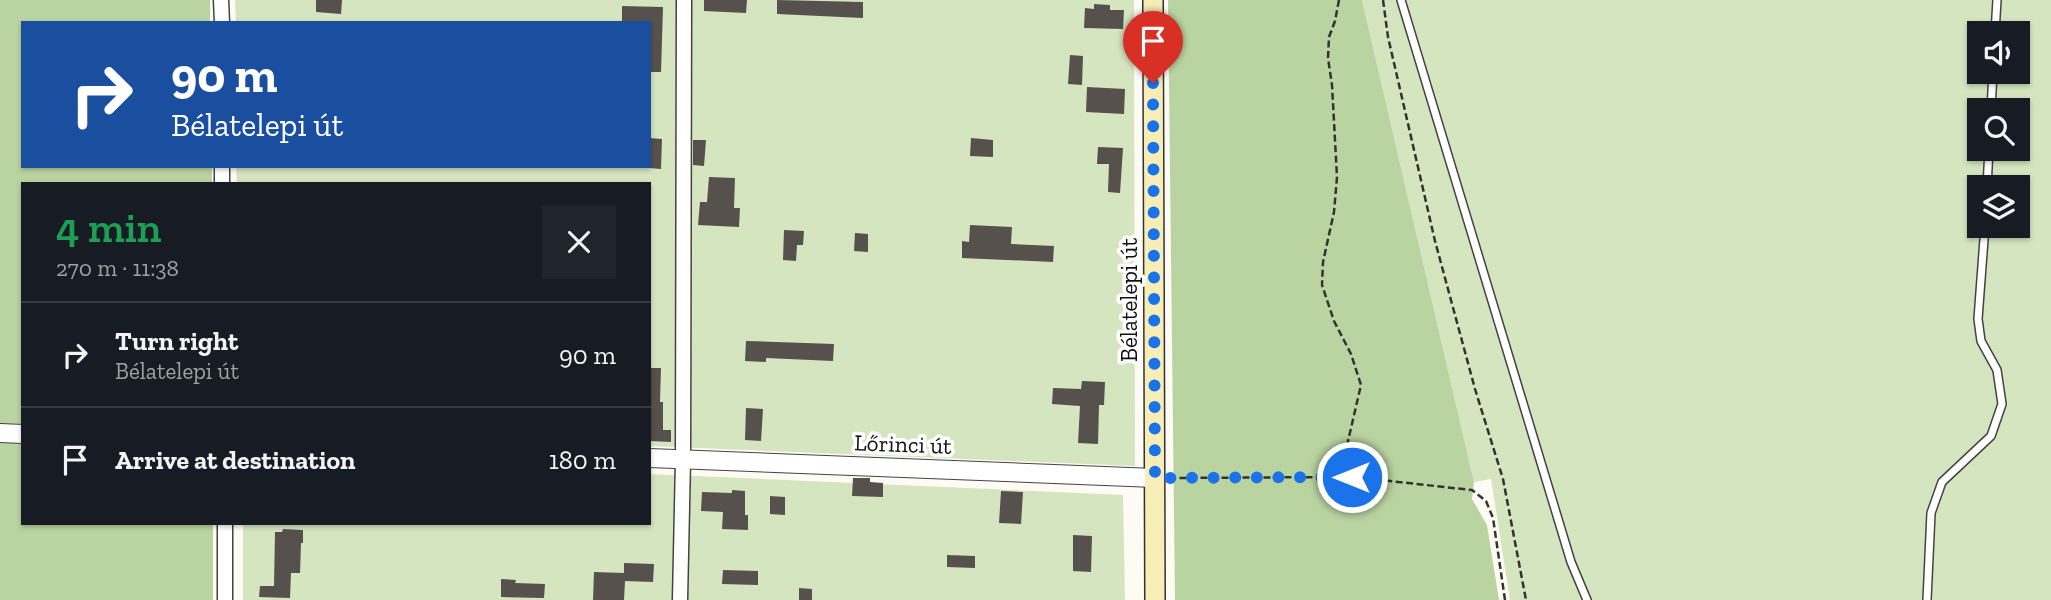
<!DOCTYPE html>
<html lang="en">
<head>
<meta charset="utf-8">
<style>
	body { margin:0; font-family:"Zilla Slab",serif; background:#20242c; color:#f1f3f6; height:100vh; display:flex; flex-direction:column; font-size:26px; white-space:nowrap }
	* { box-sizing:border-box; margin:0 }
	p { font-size:23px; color:#9ea1a6 }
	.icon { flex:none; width:38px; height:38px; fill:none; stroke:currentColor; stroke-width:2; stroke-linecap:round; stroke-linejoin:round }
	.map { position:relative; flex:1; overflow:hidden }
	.sheet { position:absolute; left:21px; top:182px; width:630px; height:343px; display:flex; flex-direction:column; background:#171b24; border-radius:0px; box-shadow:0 2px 5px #0004 }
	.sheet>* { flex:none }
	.banner { position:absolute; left:21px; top:21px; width:630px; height:147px; border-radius:0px; box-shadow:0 2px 5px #0004; background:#1a4fa0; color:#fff; overflow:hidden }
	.fabs { position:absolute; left:1967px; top:21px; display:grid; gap:14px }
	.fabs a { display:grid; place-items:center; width:63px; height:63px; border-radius:0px; background:#171b24; box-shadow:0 2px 5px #0004; font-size:35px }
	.pin { position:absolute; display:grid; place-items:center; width:60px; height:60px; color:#fff; margin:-72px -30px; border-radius:50% 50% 50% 0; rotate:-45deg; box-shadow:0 0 7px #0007 }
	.pin .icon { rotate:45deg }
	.me { position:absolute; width:77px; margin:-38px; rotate:270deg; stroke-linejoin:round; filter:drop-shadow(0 0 5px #0008) }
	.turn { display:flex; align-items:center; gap:24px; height:147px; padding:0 35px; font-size:32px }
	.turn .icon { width:91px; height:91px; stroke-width:2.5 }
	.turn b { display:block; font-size:49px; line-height:60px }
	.round { display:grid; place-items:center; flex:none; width:74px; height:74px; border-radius:0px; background:#20242c }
	.head { display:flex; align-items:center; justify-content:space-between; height:119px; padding:0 35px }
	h1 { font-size:42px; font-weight:600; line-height:52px; color:#1e9e55 }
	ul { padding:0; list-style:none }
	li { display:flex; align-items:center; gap:21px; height:105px; padding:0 35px; border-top:2px solid #363941 }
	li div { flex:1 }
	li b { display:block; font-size:26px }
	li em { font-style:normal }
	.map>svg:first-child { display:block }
	.green { fill:#d5e5c0; fill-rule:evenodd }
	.forest { fill:#bad4a1 }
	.building { fill:#57514d }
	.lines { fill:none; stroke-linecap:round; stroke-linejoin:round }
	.service-casing { stroke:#434343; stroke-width:10 }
	.minor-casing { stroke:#434343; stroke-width:17 }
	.tertiary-casing { stroke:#434343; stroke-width:20 }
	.secondary-casing { stroke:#323232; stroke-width:22 }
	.path { stroke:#323232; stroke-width:2.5; stroke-dasharray:7 3.5; stroke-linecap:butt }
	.service { stroke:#fff; stroke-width:7 }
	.minor { stroke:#fff; stroke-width:14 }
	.tertiary { stroke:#fff; stroke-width:18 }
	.secondary { stroke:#f6edb7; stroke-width:19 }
	.route { stroke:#1a73e8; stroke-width:12; stroke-dasharray:0 21.6 }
	.labels { text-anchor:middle; stroke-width:7; stroke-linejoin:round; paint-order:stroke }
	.street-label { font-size:23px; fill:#101010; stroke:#fff }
</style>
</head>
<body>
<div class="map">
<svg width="2051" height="600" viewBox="0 0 2051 600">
	<rect width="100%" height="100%" fill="#fefbf4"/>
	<!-- green -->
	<path class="green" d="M235,0H1134L1135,466L649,446V184H237L236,166H649V23H236Z
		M1362,0H2051V600H1510L1491,479L1474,482ZM1979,33H2018V72H1979ZM1979,110H2018V149H1979ZM1979,187H2018V226H1979Z
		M649,474L1123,495L1125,600H243V523H649Z"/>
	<!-- forest -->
	<path class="forest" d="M0,0H210V23H23V166H212V184H23V523H213V600H0Z
		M1168,0H1362L1474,482L1472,499L1487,525L1499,600H1175Z"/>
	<!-- building -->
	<path class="building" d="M316,0H342L341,14L316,12Z
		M704,0H747L746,13L704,11Z
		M777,0L863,2V18L777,14Z
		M1094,4L1110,5V10H1124L1123,29L1084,28L1085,8L1094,9Z
		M622,6L663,7L661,72H649V23H622Z
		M1070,55L1083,56L1082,85L1068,84Z
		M1087,87L1125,89L1124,114L1086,112Z
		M649,138L662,139L661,169L649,168Z
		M971,138L993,140V157L970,156Z
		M693,140H706L704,166L693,165Z
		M1098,147L1123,148L1120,193L1108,192L1109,164H1097Z
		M709,177L735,178L734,208H740L739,227L698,225L700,202H707Z
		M970,225L1012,227L1011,244L1054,246L1053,262L962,258V241L969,242Z
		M784,230L804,231L803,245H797L796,261L783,260Z
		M855,233L868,234V252L854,251Z
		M746,341L834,344L833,361L766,358V362L745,361Z
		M649,368H661L660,402H663V430H671V442L649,441Z
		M1082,381L1105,382L1104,405H1099L1098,444L1078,443L1080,406L1052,404L1053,388L1081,389Z
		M746,408L763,409L761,441L745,440Z
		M853,478H870V482L883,483V497L852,496Z
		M732,490L745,491V515H748V530L722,529L723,512L701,511L702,492L732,493Z
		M1001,491L1023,492L1021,524L999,523Z
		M770,496L785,497V515L770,514Z
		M283,529L303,530V543H301L300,573H291L290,598L259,597L260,586H274L275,532H282Z
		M1073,535L1092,536L1091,572L1073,571Z
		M947,555L975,556V568L947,567Z
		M624,563L654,564L653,582L625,581L624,600H593L594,572L624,573Z
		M723,570L758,571V585L722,584Z
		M501,579L516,580L515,583L545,584L544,598L501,597Z
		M799,588L812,589V600H799Z"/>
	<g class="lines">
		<!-- service casing -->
		<g class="service-casing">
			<path id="service" d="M1401,0L1571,562L1587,600
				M1995,33L1997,0
				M1991,110L1993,72
				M1987,187L1989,149
				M1927,600L1931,513L1942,482L1991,436L2002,404L1997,370L1981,341L1978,319L1985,226"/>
		</g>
		<!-- minor casing -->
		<g class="minor-casing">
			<path id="minor" d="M221,0L222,23
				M222,166V184
				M225,523V600
				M680,600L683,460L684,0"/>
		</g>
		<!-- tertiary casing -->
		<g class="tertiary-casing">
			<path id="tertiary" d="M0,433L23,434
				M649,458L1155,478"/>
		</g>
		<!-- secondary casing -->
		<g class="secondary-casing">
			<path id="secondary" d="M1153,0L1155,600"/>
		</g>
		<!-- path -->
		<path class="path" d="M1339,0L1335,21L1329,37L1328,58L1332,85L1337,177L1334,212L1323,262L1322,285L1334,321L1351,354L1361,385L1345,454L1346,468L1352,477L1472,490L1486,501L1493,518L1505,600
			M1383,0L1388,37L1435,241L1475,389L1503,479L1526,600
			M1169,478L1352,477"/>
		<!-- service -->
		<use href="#service" class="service"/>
		<!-- minor -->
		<use href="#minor" class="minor"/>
		<!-- tertiary -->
		<use href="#tertiary" class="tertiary"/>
		<!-- secondary -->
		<use href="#secondary" class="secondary"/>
	</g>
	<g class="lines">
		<!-- route -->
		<path class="route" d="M1153,83L1155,478L1352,477"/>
	</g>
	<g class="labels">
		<!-- street labels -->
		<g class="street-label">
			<text transform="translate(1129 300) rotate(-90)" y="8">Bélatelepi út</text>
			<text transform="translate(903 444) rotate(2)" y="8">Lőrinci út</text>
		</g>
	</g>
</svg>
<div class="fabs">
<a><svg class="icon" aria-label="sound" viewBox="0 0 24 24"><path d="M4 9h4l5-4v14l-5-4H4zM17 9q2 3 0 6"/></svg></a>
<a><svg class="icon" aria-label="search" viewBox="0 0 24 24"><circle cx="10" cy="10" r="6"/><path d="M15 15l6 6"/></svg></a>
<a><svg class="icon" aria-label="layers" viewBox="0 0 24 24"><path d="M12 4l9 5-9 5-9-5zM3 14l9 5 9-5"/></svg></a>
</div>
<div class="pin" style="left:1153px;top:83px;background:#d93025"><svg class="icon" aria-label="arrive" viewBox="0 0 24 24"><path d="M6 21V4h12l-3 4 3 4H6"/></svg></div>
<svg class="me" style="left:1352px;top:477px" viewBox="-20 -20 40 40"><circle r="17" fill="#1a73e8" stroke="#fff" stroke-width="3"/><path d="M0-11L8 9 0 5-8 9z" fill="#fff"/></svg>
<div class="banner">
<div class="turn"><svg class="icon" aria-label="right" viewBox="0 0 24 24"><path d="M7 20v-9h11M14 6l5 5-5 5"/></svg><div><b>90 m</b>Bélatelepi út</div></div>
</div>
<section class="sheet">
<div class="head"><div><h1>4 min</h1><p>270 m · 11:38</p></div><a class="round"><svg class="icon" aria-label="close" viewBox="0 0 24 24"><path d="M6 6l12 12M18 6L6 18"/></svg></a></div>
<ul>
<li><svg class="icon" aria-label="right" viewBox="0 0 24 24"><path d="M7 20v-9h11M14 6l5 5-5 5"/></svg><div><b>Turn right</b><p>Bélatelepi út</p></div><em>90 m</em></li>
<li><svg class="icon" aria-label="arrive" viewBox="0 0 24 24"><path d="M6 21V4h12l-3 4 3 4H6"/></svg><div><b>Arrive at destination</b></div><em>180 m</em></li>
</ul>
</section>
</div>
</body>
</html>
